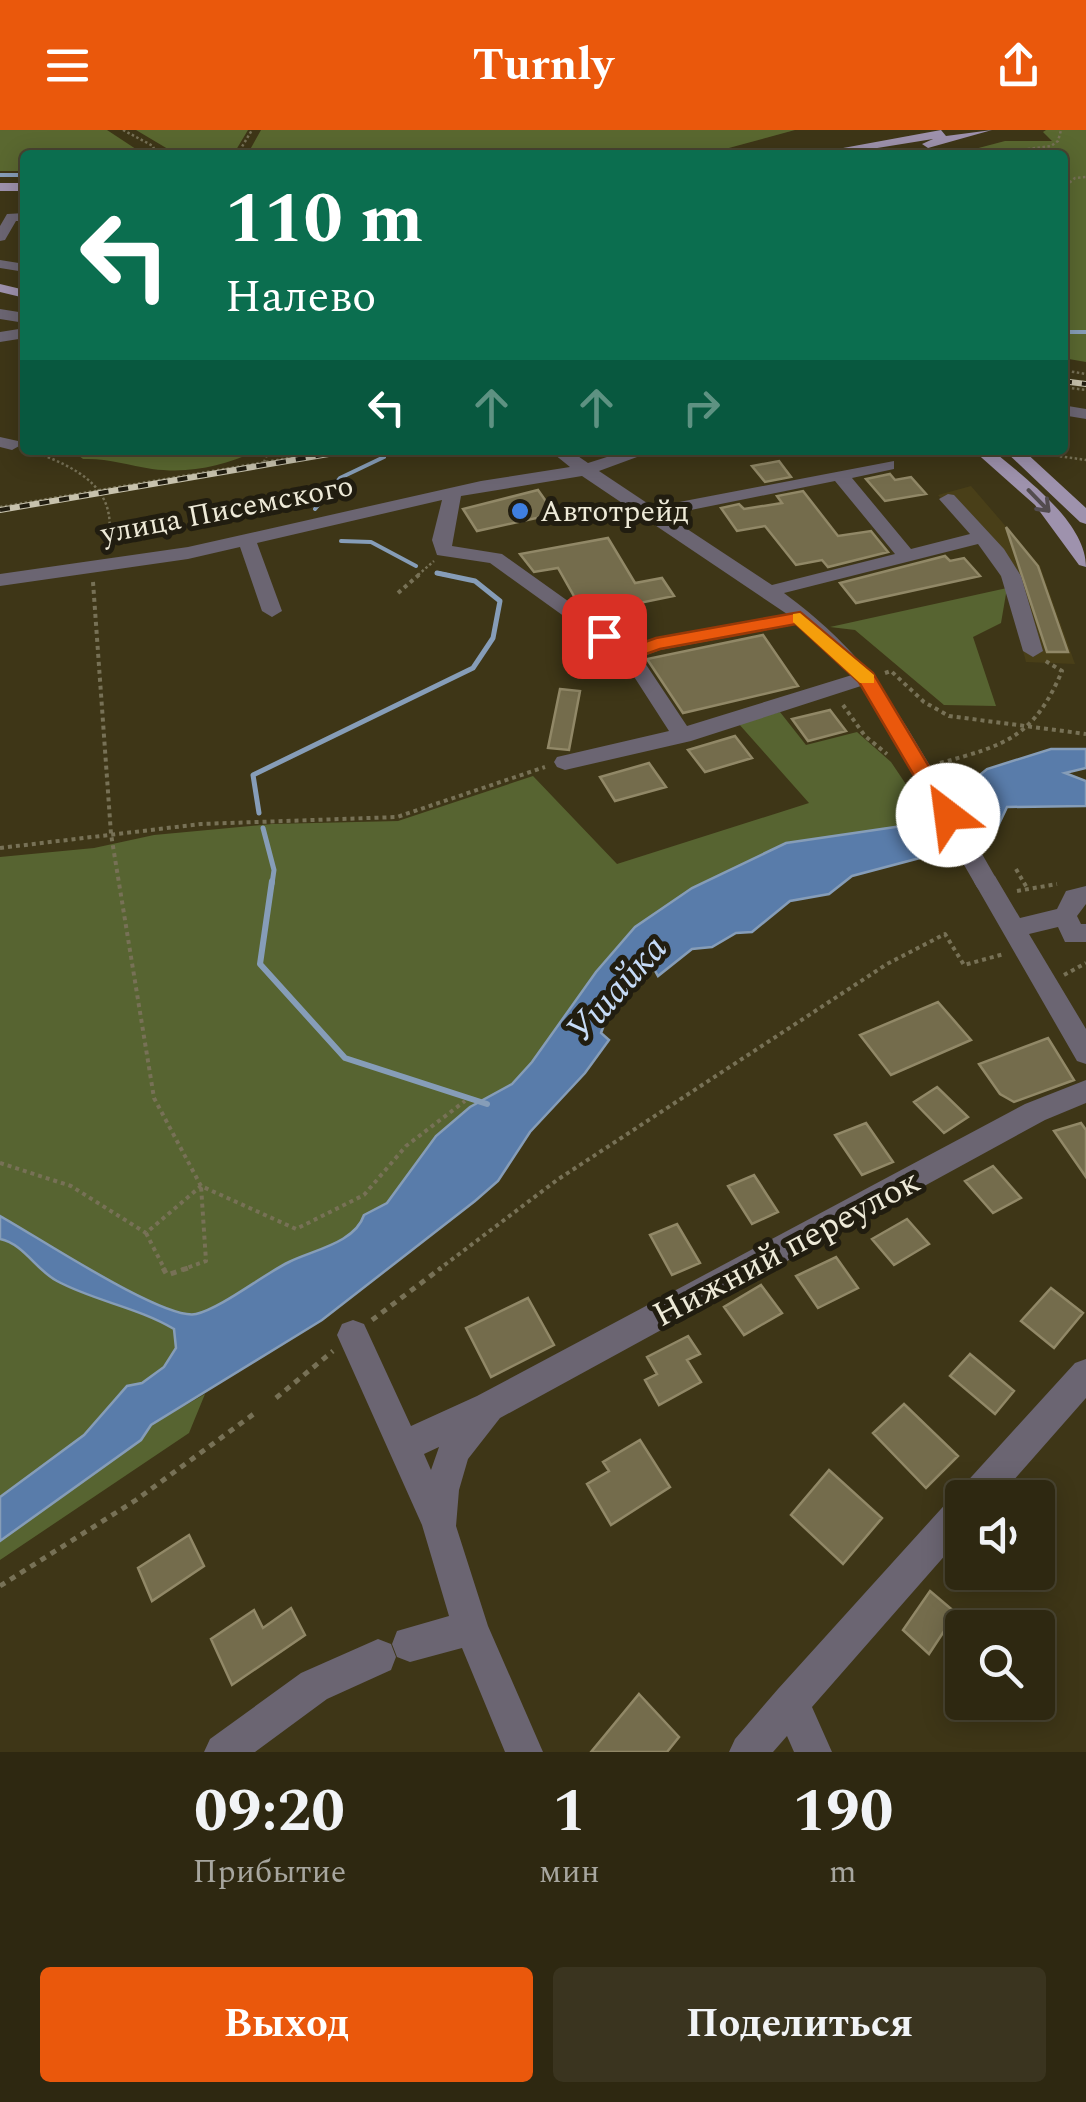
<!DOCTYPE html>
<html lang="ru">
<head>
<meta charset="utf-8">
<style>
	body { margin:0; font-family:Spectral,serif; background:#3a341f; color:#f1f3f6; height:100vh; display:flex; flex-direction:column; font-size:38px; white-space:nowrap }
	* { box-sizing:border-box; margin:0 }
	p { font-size:32px; color:#a7a69f }
	.icon { flex:none; width:55px; height:55px; fill:none; stroke:currentColor; stroke-width:2; stroke-linecap:round; stroke-linejoin:round }
	.map { position:relative; height:1622px; overflow:hidden }
	.side { display:flex; flex-direction:column; background:#2e2811; flex:1 }
	.side>* { flex:none }
	.top-card { position:absolute; left:20px; top:20px; width:1048px; height:305px; border-radius:10px; box-shadow:0 5px 25px #0003,0 0 0 2px #494431; background:#0b6e4f; color:#fff; overflow:hidden }
	.buttons { position:absolute; left:945px; top:1350px; display:grid; gap:20px }
	.buttons a { display:grid; place-items:center; width:110px; height:110px; border-radius:10px; background:#2e2811; box-shadow:0 5px 25px #0003,0 0 0 2px #494431; font-size:50px }
	.pin { position:absolute; display:grid; place-items:center; width:85px; height:85px; color:#fff; margin:-42px; border-radius:20px; box-shadow:0 5px 15px #0006 }
	.me { position:absolute; width:110px; margin:-55px; rotate:330deg; stroke-linejoin:round; filter:drop-shadow(0 0 8px #0008) }
	.turn { display:flex; align-items:center; gap:35px; height:210px; padding:0 40px; font-size:45px }
	.turn .icon { width:130px; height:130px; stroke-width:2.5 }
	.turn b { display:block; font-size:70px; line-height:85px }
	.lanes { display:flex; align-items:center; height:95px; padding:0 40px; background:#0003; justify-content:center; gap:50px; direction:ltr }
	.lanes .off { opacity:.35 }
	.eta { display:flex; justify-content:space-evenly; align-items:center; height:170px; text-align:center }
	.eta b { font-size:60px; font-weight:700; line-height:70px }
	.button { display:flex; gap:20px; margin-top:auto; padding:20px 40px }
	.button a { flex:1; height:115px; border-radius:10px; background:#ea580c; color:#fff; font-size:40px; font-weight:700; line-height:115px; text-align:center }
	.button a+a { background:#3a341f; color:#f1f3f6 }
	header { display:flex; justify-content:space-between; align-items:center; height:130px; padding:0 40px; background:#ea580c; color:#fff; font-size:45px; font-weight:700 }
	.map>svg:first-child { display:block }
	.built { fill:#493f18 }
	.green { fill:#576431 }
	.forest { fill:#5a6830 }
	.water { fill:#597caa; stroke:#869db8; stroke-width:2.5 }
	.pier { fill:#3e3617 }
	.lines { fill:none; stroke-linecap:round; stroke-linejoin:round }
	.stream-far2 { stroke:#869db8; stroke-width:4 }
	.stream-far1 { stroke:#869db8; stroke-width:5 }
	.stream { stroke:#869db8; stroke-width:6 }
	.building { fill:#746c4c; stroke:#918867; stroke-width:2.5 }
	.path-far2 { stroke:#777156; stroke-width:2.5; stroke-dasharray:2.5 2.5; stroke-linecap:butt }
	.path-far1 { stroke:#777156; stroke-width:4; stroke-dasharray:4 4; stroke-linecap:butt }
	.path { stroke:#777156; stroke-width:5; stroke-dasharray:6 6; stroke-linecap:butt }
	.minor { fill:#6b6572; fill-rule:evenodd }
	.major { fill:#9e92ad; fill-rule:evenodd }
	.rail-casing { stroke:#c7c2ad; stroke-width:6 }
	.rail { stroke:#211d10; stroke-width:4; stroke-dasharray:10; stroke-linecap:butt }
	.minor-bridge { stroke:#6b6572; stroke-width:21 }
	.oneway { stroke:#534c4f }
	.route { fill:#ea580c; stroke:#983908; stroke-width:2.5 }
	.slow { fill:#f59e0b }
	.shop-dot { fill:#3f7fe0; stroke:#211d10; stroke-width:4 }
	.labels { text-anchor:middle; stroke-width:10; stroke-linejoin:round; paint-order:stroke }
	.far-street-label { font-size:30px; fill:#eeead8; stroke:#211d10 }
	.far-poi-label { font-size:30px; fill:#eeead8; stroke:#211d10; text-anchor:start }
	.street-label { font-size:35px; fill:#eeead8; stroke:#211d10 }
	.water-label { font-size:38px; font-style:italic; fill:#c6dbf7; stroke:#211d10 }
</style>
</head>
<body>
<header><svg class="icon" aria-label="menu" viewBox="0 0 24 24"><path d="M4 6h16M4 12h16M4 18h16"/></svg>Turnly<svg class="icon" aria-label="share" viewBox="0 0 24 24"><path d="M12 15V3M7 8l5-5 5 5M5 13v7h14v-7"/></svg></header>
<div class="map">
<svg width="1086" height="1622" viewBox="0 0 1086 1622">
	<rect width="100%" height="100%" fill="#3e3617"/>
	<!-- built -->
	<path class="built" d="M971,356L1040,436L1075,534L1026,532L1007,458L989,425L938,365Z"/>
	<!-- green -->
	<path class="green" d="M1007,458L1001,493L973,507L996,576L944,575L855,500L830,497Z
		M780,582L806,615L857,602L891,632L928,687L902,696L786,713L692,758L648,788L596,842L532,932L512,954L470,977L436,1006L387,1073L364,1085C355,1113 313,1120 289,1132C262,1145 225,1178 196,1184C164,1191 34,1105 0,1086V727L94,718L154,705L272,694L398,691L533,646L617,734L809,673L738,593Z
		M0,1109C24,1114 36,1140 57,1151C95,1171 137,1177 174,1199L176,1219L164,1237L142,1253L127,1256L84,1305L0,1367Z
		M205,1264L189,1303L0,1430V1411L141,1310L151,1295Z"/>
	<!-- forest -->
	<path class="forest" d="M0,0H107L145,25H25V41H0Z
		M136,0H248L233,25H178Z
		M261,0H795L703,25H399L347,20L318,25H247Z
		M1046,0H1086V232L1063,228L1062,25H952L1005,11H1052L1043,2Z
		M83,320H259C224,336 191,344 152,339C128,335 107,328 83,329L78,325Z"/>
	<!-- water -->
	<path class="water" d="M1051,619H1086V638L1065,643L1086,651V676L1007,677L998,696L950,720L852,746L829,764L790,771L752,802L736,803L712,817L692,819L658,846L654,839L643,847L604,895L601,903L609,910L585,943L530,1002L498,1051L475,1071L322,1190L151,1295L141,1310L0,1411V1367L84,1305L127,1256L142,1253L164,1237L176,1218L174,1199C137,1177 94,1171 57,1151C36,1140 24,1114 0,1109V1086C35,1105 164,1191 196,1184C220,1179 264,1144 289,1132C313,1120 355,1113 364,1085L387,1073L436,1006L470,977L512,954L532,932L596,842L635,797L692,758L786,713L902,696L928,687L987,639Z"/>
	<!-- pier -->
	<path class="pier" d="M956,659L985,709L948,726L924,683Z"/>
	<g class="lines">
		<!-- stream-far2 -->
		<path class="stream-far2" d="M0,45H25
			M1062,202H1086
			M315,379L340,348L384,327
			M341,411L371,412L416,436
			M437,443L447,445"/>
		<!-- stream-far1 -->
		<path class="stream-far1" d="M259,683L253,645L473,538L493,508L500,471L475,451L437,443
			M263,698L274,740L272,754"/>
		<!-- stream -->
		<path class="stream" d="M272,751L260,834L345,928L487,974"/>
	</g>
	<!-- building -->
	<path class="building" d="M779,331L791,347L765,352L752,336Z
		M890,344L895,350L911,347L926,364L885,371L866,349Z
		M538,360L555,384L477,401L463,379Z
		M803,361L838,406L871,401L888,422L828,437L822,430L796,435L765,396L737,401L721,378L739,374L744,379L782,373L777,366Z
		M1006,397L1038,436L1068,522H1047Z
		M608,408L635,453L662,448L674,466L591,483L579,475L558,438L534,442L520,424Z
		M945,426L950,431L964,428L980,446L856,473L840,453Z
		M763,505L798,556L683,583L647,529Z
		M560,559L580,561L569,620L548,618Z
		M830,580L846,601L808,611L792,589Z
		M735,606L752,628L705,642L688,620Z
		M649,633L666,657L615,671L600,647Z
		M938,872L971,910L891,945L860,905Z
		M1048,908L1074,950L1014,972L1000,964L979,934Z
		M937,957L968,987L944,1003L914,972Z
		M866,993L893,1032L862,1045L835,1005Z
		M1081,993L1086,1000V1047L1054,1001Z
		M993,1036L1021,1068L993,1083L965,1051Z
		M754,1045L778,1082L752,1094L728,1056Z
		M907,1089L929,1114L894,1135L872,1109Z
		M677,1094L700,1133L672,1145L650,1105Z
		M836,1127L858,1158L818,1178L796,1146Z
		M761,1155L782,1183L744,1205L724,1177Z
		M1051,1158L1083,1183L1054,1218L1021,1191Z
		M528,1168L554,1215L491,1247L466,1198Z
		M688,1206L700,1224L687,1230L701,1252L659,1275L645,1250L657,1244L647,1227Z
		M970,1224L1014,1261L995,1284L950,1246Z
		M904,1274L958,1326L926,1358L873,1303Z
		M640,1310L670,1357L611,1395L587,1354L609,1341L603,1332Z
		M829,1340L882,1388L843,1434L791,1385Z
		M189,1405L204,1436L152,1471L138,1438Z
		M930,1461L956,1483L929,1524L903,1500Z
		M291,1478L305,1505L232,1555L211,1509L254,1480L263,1498Z
		M639,1564L679,1607L667,1622H591Z"/>
	<g class="lines">
		<!-- path-far2 -->
		<path class="path-far2" d="M123,0L153,16L156,25
			M237,25L252,0
			M983,25L1051,16L1058,11L1061,0
			M1062,59L1075,48L1086,47
			M1062,240L1086,244
			M1062,257L1086,260
			M29,320C77,337 123,359 106,418
			M1045,324L1086,330
			M264,332L269,320
			M0,377L336,320
			M418,445L434,431"/>
		<!-- path-far1 -->
		<path class="path-far1" d="M93,452L111,704L154,968L201,1056L296,1099L364,1065L406,1016L465,971
			M398,463L421,443
			M885,543L891,541L924,572L949,586L1086,604
			M843,575L865,606L887,624
			M940,633C1006,615 1034,607 1062,541L1044,530
			M0,718L201,694L397,687L545,637
			M1016,739L1027,758
			M1017,761L1057,754
			M1064,845L1086,833
			M0,1033L71,1056L146,1103L201,1056
			M146,1103L165,1140
			M181,1140L206,1131L201,1056
			M438,1140L557,1050L887,834L945,804L964,835L1004,824"/>
		<!-- path -->
		<path class="path" d="M163,1138L167,1145L188,1138
			M372,1190L441,1138
			M276,1268L333,1221
			M0,1456L136,1370L255,1283"/>
		<!-- minor -->
		<path class="minor" d="M25,83V91H16L5,110L0,111V96L7,84Z
			M0,130L25,134V142L0,138Z
			M0,179L25,183V193L0,189Z
			M25,198V208L0,212V202Z
			M1062,275L1086,279V289L1062,285Z
			M0,307L18,311L21,315L12,320L0,317Z
			M549,320H569L588,333L629,320H656L599,341L653,377L894,331V339L852,348L911,419L970,404L939,369L948,364L954,365L1004,419L1021,446L1043,521L1033,527L1023,521L1001,446L978,414L784,463C864,523 890,567 939,651L936,656H920L861,556L691,611L565,640L557,637L554,632L557,627L669,601L622,528L490,433L437,425L432,410L442,370L257,413L282,481L272,487L262,481L240,417L188,429L0,456V444L188,417L481,351L570,337ZM582,346L787,484L656,508L631,516L502,424L452,416L461,366ZM835,351L895,424L772,455L666,385ZM799,494L852,545L687,596L641,527L660,520Z
			M986,743L995,746L1020,788L1057,779L1066,761L1086,756V774L1077,786L1081,794H1086V812H1065L1058,797L1029,804L1086,899V934L1077,931L974,752Z
			M1086,950V973L1045,990L500,1288L468,1329L459,1360L456,1396L488,1496L543,1622H505L462,1518L410,1532L397,1527L392,1514L397,1501L449,1486L422,1395L337,1205L342,1194L353,1190L364,1194L411,1296L477,1266L1025,974ZM439,1317L438,1320L431,1340L424,1324Z
			M1086,1229V1268L998,1368H962V1406L812,1577L832,1622H794L787,1606L773,1622H729L735,1609L778,1559L950,1369L959,1365L963,1356L1075,1233Z
			M378,1509L391,1514L396,1527L391,1540L327,1569L255,1622H204L210,1609L301,1543Z"/>
		<!-- major -->
		<path class="major" d="M941,0L946,6L992,0L928,18L922,14L933,9L834,25H805Z
			M0,53H25V61H0Z
			M0,154L25,160V168L0,162Z
			M973,320H992C1025,348 1086,392 1086,437L1079,435L1035,375Z
			M1004,320H1023L1086,378V394L1080,392Z"/>
		<!-- rail casing -->
		<g class="rail-casing">
			<path id="rail" d="M1062,251L1086,254
				M0,380L352,320"/>
		</g>
		<!-- rail -->
		<use href="#rail" class="rail"/>
		<!-- minor-bridge -->
		<path class="minor-bridge" d="M928,651L986,752"/>
	</g>
	<!-- one-way arrows -->
	<defs><path id="oneway-shaft" d="M-6 0H5M1.5-3L5.5 0L1.5 3" fill="none" stroke-width="1.6" stroke-linecap="round" stroke-linejoin="round" transform="scale(2.5)"/></defs>
	<use class="oneway" href="#oneway-shaft" transform="translate(1039 371) rotate(46)"/>
	<!-- route -->
	<path class="route" d="M800,482L873,543L958,685L955,690H940L859,552L796,494L660,519L629,530L595,506L597,502H610L631,517L656,508Z"/>
	<!-- slow -->
	<path class="slow" d="M800,483L874,545V553H860L793,492V484Z"/>
	<!-- markers -->
	<circle class="shop-dot" cx="520" cy="381" r="10"/>
	<g class="labels">
		<!-- far-street labels -->
		<g class="far-street-label">
			<text transform="translate(227 379) rotate(-11)" y="10">улица Писемского</text>
		</g>
		<!-- far-poi labels -->
		<g class="far-poi-label">
			<text x="540" y="391">Автотрейд</text>
		</g>
		<!-- street labels -->
		<g class="street-label">
			<text transform="translate(786 1117) rotate(-28)" y="12">Нижний переулок</text>
		</g>
		<!-- water labels -->
		<g class="water-label">
			<text transform="translate(616 858) rotate(-48)" y="13">Ушайка</text>
		</g>
	</g>
</svg>
<div class="buttons">
<a><svg class="icon" aria-label="sound" viewBox="0 0 24 24"><path d="M4 9h4l5-4v14l-5-4H4zM17 9q2 3 0 6"/></svg></a>
<a><svg class="icon" aria-label="search" viewBox="0 0 24 24"><circle cx="10" cy="10" r="6"/><path d="M15 15l6 6"/></svg></a>
</div>
<div class="pin" style="left:604px;top:506px;background:#d93025"><svg class="icon" aria-label="arrive" viewBox="0 0 24 24"><path d="M6 21V4h12l-3 4 3 4H6"/></svg></div>
<svg class="me" style="left:948px;top:685px" viewBox="-20 -20 40 40"><circle r="19" fill="#fff"/><path d="M0-13L10 11 0 6-10 11z" fill="#ea580c"/></svg>
<div class="top-card">
<div class="turn"><svg class="icon" aria-label="left" viewBox="0 0 24 24"><path d="M17 20v-9H6M10 6l-5 5 5 5"/></svg><div><b>110 m</b>Налево</div></div>
<div class="lanes"><svg class="icon" aria-label="left" viewBox="0 0 24 24"><path d="M17 20v-9H6M10 6l-5 5 5 5"/></svg><svg class="icon off" aria-label="ahead" viewBox="0 0 24 24"><path d="M12 20V5M6 11l6-6 6 6"/></svg><svg class="icon off" aria-label="ahead" viewBox="0 0 24 24"><path d="M12 20V5M6 11l6-6 6 6"/></svg><svg class="icon off" aria-label="right" viewBox="0 0 24 24"><path d="M7 20v-9h11M14 6l5 5-5 5"/></svg></div>
</div>
</div>
<section class="side">
<div class="eta">
<div><b>09:20</b><p>Прибытие</p></div>
<div><b>1</b><p>мин</p></div>
<div><b>190</b><p>m</p></div>
</div>
<div class="button"><a>Выход</a><a>Поделиться</a></div>
</section>
</body>
</html>
